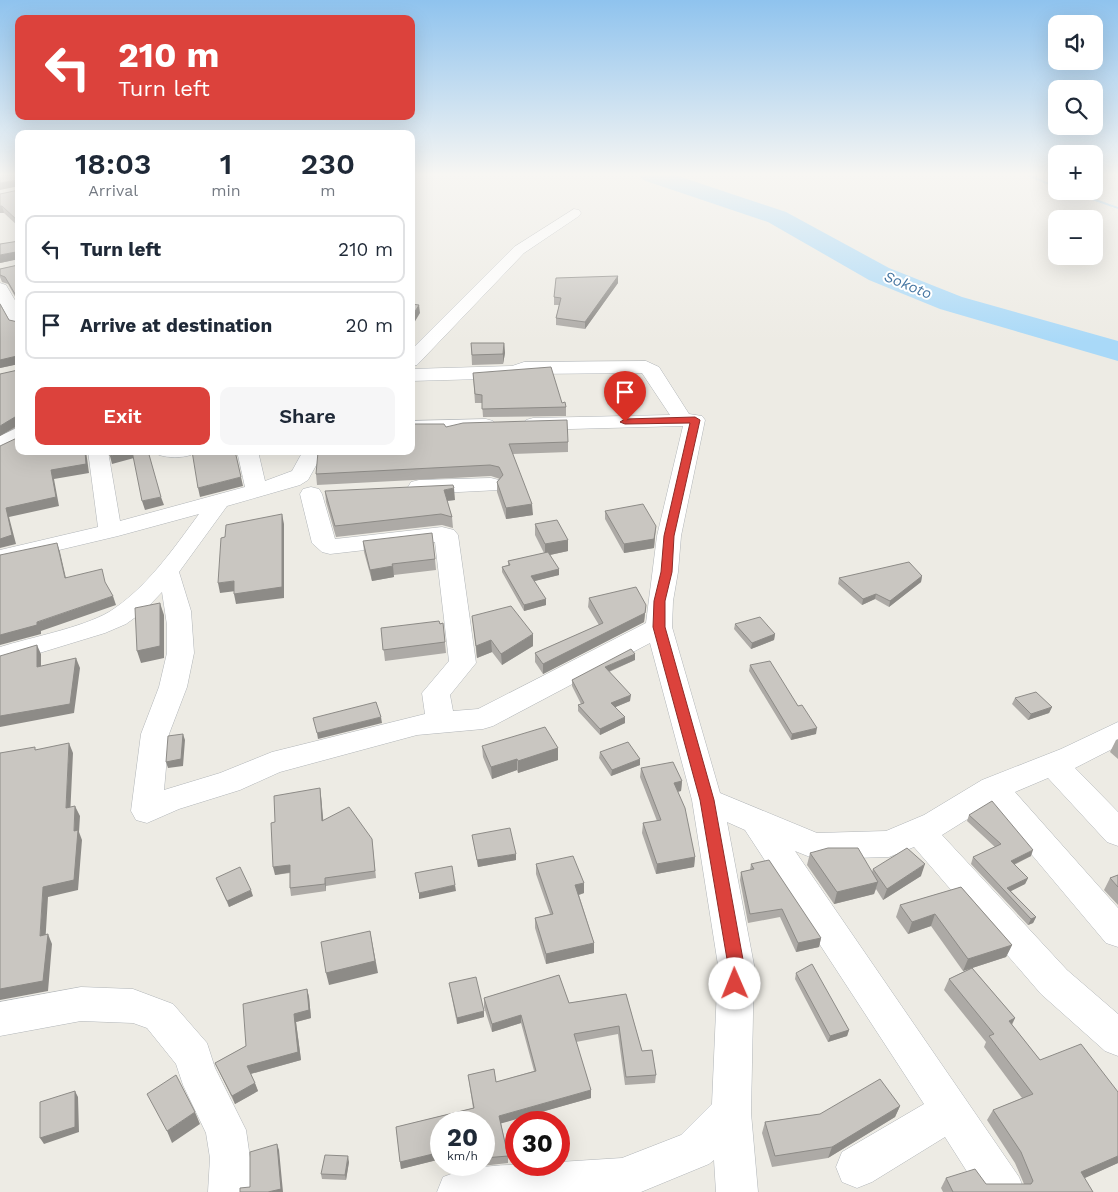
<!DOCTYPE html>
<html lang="en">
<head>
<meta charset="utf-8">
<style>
	body { margin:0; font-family:"Work Sans",sans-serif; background:#f6f6f7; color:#1f2937; height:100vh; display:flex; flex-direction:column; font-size:19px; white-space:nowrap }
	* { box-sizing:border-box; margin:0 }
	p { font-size:16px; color:#747a83 }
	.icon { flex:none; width:28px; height:28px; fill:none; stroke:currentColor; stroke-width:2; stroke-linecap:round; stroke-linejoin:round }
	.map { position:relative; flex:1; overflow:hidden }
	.panel { position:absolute; left:15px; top:130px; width:400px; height:325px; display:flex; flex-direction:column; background:#fff; border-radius:10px; box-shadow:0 5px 20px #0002 }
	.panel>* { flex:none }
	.banner { position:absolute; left:15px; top:15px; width:400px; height:105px; border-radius:10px; box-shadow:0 5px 20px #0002; background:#dc423c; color:#fff; overflow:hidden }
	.fabs { position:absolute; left:1048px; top:15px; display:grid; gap:10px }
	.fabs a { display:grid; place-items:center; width:55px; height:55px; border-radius:10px; background:#fff; box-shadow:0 5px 20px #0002; font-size:25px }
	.speed { position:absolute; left:430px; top:1111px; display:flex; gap:10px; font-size:25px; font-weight:700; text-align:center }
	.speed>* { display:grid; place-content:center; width:65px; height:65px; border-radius:50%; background:#fff; box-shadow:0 5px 20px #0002; line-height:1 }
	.speed small { font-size:12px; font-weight:400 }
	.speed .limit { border:8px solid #d22; background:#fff; color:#111 }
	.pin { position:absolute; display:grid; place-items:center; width:42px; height:42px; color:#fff; margin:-51px -21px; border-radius:50% 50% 50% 0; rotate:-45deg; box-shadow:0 0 5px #0007 }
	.pin .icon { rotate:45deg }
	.me { position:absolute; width:55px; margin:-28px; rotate:359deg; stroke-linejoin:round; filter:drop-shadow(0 0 4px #0008) }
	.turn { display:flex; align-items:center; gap:18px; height:105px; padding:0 20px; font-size:22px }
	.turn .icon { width:65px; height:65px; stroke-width:2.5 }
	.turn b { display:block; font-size:35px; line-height:42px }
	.eta { display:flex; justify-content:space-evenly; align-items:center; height:85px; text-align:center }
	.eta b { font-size:30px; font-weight:600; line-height:35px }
	.primary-button { display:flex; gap:10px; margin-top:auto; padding:10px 20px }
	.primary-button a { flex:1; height:58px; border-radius:10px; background:#dc423c; color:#fff; font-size:20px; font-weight:600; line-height:58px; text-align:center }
	.primary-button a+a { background:#f6f6f7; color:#1f2937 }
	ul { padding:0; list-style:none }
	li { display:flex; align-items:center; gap:15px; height:68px; margin:0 10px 8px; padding:0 10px; border:2px solid #e0e1e3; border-radius:10px }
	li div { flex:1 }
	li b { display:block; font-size:19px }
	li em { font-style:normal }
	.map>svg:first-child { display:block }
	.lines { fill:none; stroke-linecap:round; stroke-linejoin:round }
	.stream { fill:#a9d9f8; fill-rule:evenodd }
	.river { fill:#a9d9f8; fill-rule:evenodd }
	.minor-casing { stroke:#b1b5b8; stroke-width:1 }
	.minor { fill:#fff; fill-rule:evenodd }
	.wall { fill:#adaaa6 }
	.shaded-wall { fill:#8d8b87 }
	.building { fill:#c9c6c1; stroke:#8d8b87 }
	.route { fill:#dc423c; stroke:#8f2b27 }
	.labels { text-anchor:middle; stroke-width:4; stroke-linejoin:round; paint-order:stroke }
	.far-water-label { font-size:15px; font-style:italic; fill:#4575a1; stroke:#fff }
</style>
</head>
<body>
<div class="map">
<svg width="1118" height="1192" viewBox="0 0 1118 1192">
	<rect width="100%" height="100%" fill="#edebe4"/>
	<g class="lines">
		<!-- stream -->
		<path class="stream" d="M1025,175H1031L1056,186V188Z
			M1066,191H1073L1118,207V209Z"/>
		<!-- river -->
		<path class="river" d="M639,175H675L786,212L889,268L962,297L1118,341V361L940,309L869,280L768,222L643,180Z"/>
		<!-- minor casing -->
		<g class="minor-casing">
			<path id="minor" d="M574,209L579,210L581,213L579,216L524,253L417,365L411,366V350L514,247Z
				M0,283L6,285L19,307V328L13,327L0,303Z
				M646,361L659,367L689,414L702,416L705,420L681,536L678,572L673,601L672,627L720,793L817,833L886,831L924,815L982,780L1061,749L1118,722V746L1075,768L1118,812V846L1107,842L1048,778L1015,792L1118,908V947L1106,943L990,805L942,835L1067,970L1118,1014V1056L1105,1051L1041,994L914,847L889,857L815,859L795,851L1019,1177L1025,1192H980L945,1137L872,1182L857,1188L842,1182L836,1167L842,1152L924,1104L745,830L727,822L754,965L751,1113L758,1192H716L714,1160L709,1164L641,1192H437L443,1177C481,1162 520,1165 559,1165V1162L622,1158L681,1135L712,1104L718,965L692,800L650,643L493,726L483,729L417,735L280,772L240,790L179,809L147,823L136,820L131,811L141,734L159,687L167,653V625L162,592L144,611L126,624L105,633L0,665V647C32,637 81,628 109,612C146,589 174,548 199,514L118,536L0,564V550L98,527L88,451H108L120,521L245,487L237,451H258L265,481L292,471L303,451H324L308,480L300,485L227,506L179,572L191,611L194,653L187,687L169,734L164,790L220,773L272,752L425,714L422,693L449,661L435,542L330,554L322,552L312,543L300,494L303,489L311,487L319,489L322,494L335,539L442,527L454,530L458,535L476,663L450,695L453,711L478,709L646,623L657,536L683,426L533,430L526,428L523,424L526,420L533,418L670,415L642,373L527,374L515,378L411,381V369L512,366L524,362Z
				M486,419L493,421L496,425L493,429L411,433V421Z
				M19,427V442L0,451V436Z
				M156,451H194L191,455C181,458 169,458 159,455Z
				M491,478L499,480L502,485L499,490L419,494L411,492L408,487L411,482L419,480Z
				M81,987L133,989L173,1004L207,1043L215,1068L246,1130L250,1158V1192H208L210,1158L206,1133L183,1085L176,1064L147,1028L133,1023L81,1021L0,1036V1002Z"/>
		</g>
		<!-- minor -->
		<use href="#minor" class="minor"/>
	</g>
	<!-- wall -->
	<path class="wall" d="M19,190V227L4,213H0V194Z
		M19,241V426L0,436L18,370V364L0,368V304L9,320L18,322V302L8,284L2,282L0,277V269L18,265V259L0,263Z
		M618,276V283L585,329L556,325V318L559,305H554V297Z
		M471,343H504L505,353L503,364L472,365Z
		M473,373L562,403L566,407V416L483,417L482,403H475Z
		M446,427L568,442V452L513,454L533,515L506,519L497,492V482L500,479L491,476L317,485L316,474L326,452Z
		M325,491L455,500L447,501L452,517L453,528L442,525L336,537L326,502Z
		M605,511L655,535L654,548L624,553L605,519Z
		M535,524L568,540V551L550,555L559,575L534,581L546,605L524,611L502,572V567L508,565V561L544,553L535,535Z
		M363,541L435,559L436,570L394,575V577L372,581L364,552Z
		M922,576L921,582L889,607L875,599L862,605L838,584L839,578Z
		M589,598L646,605L644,622L543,674L535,662V653L599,625L588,607Z
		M472,616L533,646L502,665L492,652L477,658Z
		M443,623L446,653L385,661L381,628Z
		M735,624L775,634L774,640L751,649L734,629Z
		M635,660L609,672L630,701L615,707L625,723L600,735L578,711V705L581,704L572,686V680Z
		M750,665L816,734L791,740L749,671Z
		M1015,698L1052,707L1049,713L1028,720L1012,704Z
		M1118,739V759L1110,752L1116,740Z
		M482,746L558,748V760L518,773L517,770L492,779L483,757Z
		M600,752L640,765L611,776L599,758Z
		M641,768L682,781L681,791L678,792L695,857L694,867L656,874L642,833L643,823L657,821L640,777Z
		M320,788L321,796L323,820L372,839L376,878L326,886V891L291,896L290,888V873L275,875V822Z
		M969,815L1031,856L1014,865L1028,878L1025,884L1011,891L1036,917L1033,923L1028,925L971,864L973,857L995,847L967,821Z
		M472,835L516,860L478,867Z
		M810,853L872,872L873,869L921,876L883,900L876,889L874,894L834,904L807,865Z
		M536,864L584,883V893L579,895L594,943V953L546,964L535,928V918L550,914L536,874Z
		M751,864L821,938L819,947L796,952L780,917L748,923L740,880L741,872L750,870Z
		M1118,875V905L1104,890L1110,878Z
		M216,878L253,896L229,907Z
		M961,887L1012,945L1006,957L972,968L1015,1018L1012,1025L1040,1060L1118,1092V1163L1084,1178L1093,1192H943L941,1188L946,1178L986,1184H1024L1015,1163L987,1120L993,1110L1022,1098L984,1047L986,1042L944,990L949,979L969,969L963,971L931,926L908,934L896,917L900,905Z
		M796,973L849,1030L847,1036L828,1042L795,979Z
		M559,975L569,1003L626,994L642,1051L652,1050L656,1075L655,1083L625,1085L618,1034L576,1042L591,1090V1098L501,1123L508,1156V1163L473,1167V1165H484V1122H441V1159L401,1169L396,1127L473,1108L468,1075L494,1069L496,1082L534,1071L521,1023L492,1032L484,1007V998Z
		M449,983L484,1017L457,1024Z
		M307,989L309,997L311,1018L296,1022L301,1060L251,1074L258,1091L235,1104L215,1063L246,1046Z
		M900,1106L895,1117L828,1158L772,1167L762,1133L765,1122L820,1114Z
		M349,1162L346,1180L322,1179L321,1174Z"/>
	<!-- shaded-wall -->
	<path class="shaded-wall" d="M17,180L19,186L0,190V183Z
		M0,206H2L4,213H0Z
		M16,252L19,259L0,263V255Z
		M618,276V283L585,329V322Z
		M419,305L420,313L411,328V318Z
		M504,343L505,353L503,364V354Z
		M17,356L19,364L0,368V360Z
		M15,417L18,425L0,436V426Z
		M85,451H86L89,473L54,479L59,506L9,517L16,544L0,548V539L6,508L51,470Z
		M125,451H132L134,458L112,464L110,456Z
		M148,451H153V453L148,454Z
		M241,477L243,486L200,497L198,488Z
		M454,488L455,500L445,501L444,490Z
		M161,497L164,505L145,510L142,501Z
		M532,504L533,515L506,519V508Z
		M282,514L284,524V598L236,604L234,594Z
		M656,526L654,548L624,553V544Z
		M568,540V551L545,556V544Z
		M57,543L60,552L68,587L65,578Z
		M393,566L394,577L372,581L370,570Z
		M559,569V575L531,582V576Z
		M922,576L921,582L889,607L890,601Z
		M234,581L236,591L220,593L218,583Z
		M876,594L875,599L862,605L863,599Z
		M113,596L116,605L41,631V634L0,645V635Z
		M546,599V605L524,611V605Z
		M160,603L164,615V658L141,663L137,651Z
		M646,605L644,622L543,674V664Z
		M533,634V646L502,665L501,654Z
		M775,634L774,640L751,649L752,643Z
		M491,640L492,652L477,658L476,646Z
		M37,645L41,654V676L37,667Z
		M635,654V660L605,673V667Z
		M76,658L80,668L74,713L0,727V716Z
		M631,695L630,701L611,709V703Z
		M1052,707L1049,713L1028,720L1031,714Z
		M381,717L382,723L318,739L317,733Z
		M625,717V723L600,735V729Z
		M817,728L816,734L791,740L792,734Z
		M183,734L185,740L183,766L168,768L166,762Z
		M69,743L73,753L70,818L66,808Z
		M558,748V760L518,773V761Z
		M517,759V770L492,779L491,767Z
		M640,759V765L611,776L612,770Z
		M682,781L681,791L674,792V783Z
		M320,788L321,796L324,828L322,821Z
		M75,806L80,816L79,832L82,840L78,890L48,897L45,946L40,936L43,887L74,831Z
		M1033,850L1031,856L1008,867L1011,861Z
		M516,854V860L478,867L477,860Z
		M695,857L694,867L656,874L657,864Z
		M925,864L921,876L883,900L887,889Z
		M290,865L292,872L275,875L273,867Z
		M325,878L326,886V891L325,884Z
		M1028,878L1025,884L1007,893V888Z
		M878,882L874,894L834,904L837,892Z
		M584,883V893L575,896V885Z
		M455,885L456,891L419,899V893Z
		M251,890L253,896L229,907L227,901Z
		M935,914L931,926L908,934L912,922Z
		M1036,917L1033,923L1028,925L1031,919Z
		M370,931L378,973L329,985L326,973Z
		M48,934L52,944L48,991L0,1000V989Z
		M821,938L819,947L796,952L798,943Z
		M594,943V953L546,964V954Z
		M1012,945L1006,957L963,971L968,959Z
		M307,989L309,997L311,1018L296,1022L301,1060L250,1074L247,1066L294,1014Z
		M484,1011V1017L457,1024V1018Z
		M521,1015V1023L492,1032V1024Z
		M1015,1018L1009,1029V1021Z
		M849,1030L847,1036L828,1042L830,1036Z
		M255,1083L258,1091L235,1104L232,1096Z
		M591,1090V1098L499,1124V1116Z
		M75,1091L78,1097L79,1132L44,1144L40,1138Z
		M900,1106L895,1117L828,1158L832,1147Z
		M195,1112L200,1124L172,1143L167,1131Z
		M277,1144L279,1150L283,1192H268Z
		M441,1152V1159L401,1169L400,1162Z
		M348,1156L349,1162L346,1180L345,1175Z
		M1118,1156V1163L1074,1183L1081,1172Z"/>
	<!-- building -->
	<path class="building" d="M0,175H19V189L17,180L0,183Z
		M19,190V222L2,206H0V194Z
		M19,241V423H18V418L15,417L0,426V374L18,370L17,356L0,360V304L9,320L18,322V299L5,277L0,275V269L18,265L19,254L16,252L0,255V244Z
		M618,276L585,322L556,318L561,298L554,297L556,278Z
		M411,304L419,305L411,318Z
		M471,343H504L503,354L472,355Z
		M551,367L562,403L565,402L566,407L482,409V395L475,394L473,373Z
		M567,420L568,442L509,444L532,504L506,508L497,482L503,475L499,467L490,465L316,474L318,452L326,451H411V424H444L446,427L463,423Z
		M19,437V451H85L86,464L51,470L56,497L6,508L12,535L0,539V446Z
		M109,451H125L110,456Z
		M132,451H148L161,497L142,501Z
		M192,451H235L241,477L198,488Z
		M453,485L454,488L444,490L452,517L441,514L335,526L325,491Z
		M643,504L656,526L654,539L624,544L605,511Z
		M282,514V587L234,594V581L218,583L221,538L225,537L226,525Z
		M557,520L568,540L545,544L535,524Z
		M432,533L435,559L392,564L393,566L370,570L363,541Z
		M57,543L65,578L102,569L105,582L113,596L37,622V625L0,635V555Z
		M548,552L559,569L531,576L546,599L524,605L502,567L510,565L508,561Z
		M909,562L922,576L890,601L876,594L863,599L839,578Z
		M636,587L646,605L645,613L543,664L535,653L603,623L589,598Z
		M160,603V646L137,651L135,608Z
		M511,606L533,634L501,654L491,640L476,646L472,616Z
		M760,617L775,634L752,643L735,624Z
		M439,621L440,624L443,623L445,642L383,650L381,628Z
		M37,645V667L76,658L70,704L0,716V656Z
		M631,649L635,654L605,667L631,695L611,703L625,717L600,729L578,705L584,703L572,680Z
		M770,661L798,706L802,705L817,728L792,734L750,665Z
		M1036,692L1052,707L1031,714L1015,698Z
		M376,702L381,717L317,733L313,718Z
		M545,727L558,748L518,761L517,759L491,767L482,746Z
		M183,734L181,759L166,762L168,736Z
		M628,742L640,759L612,770L600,752Z
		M69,743L66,808L75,806L74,831L78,830L74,880L43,887L40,936L48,934L43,981L0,989V753L35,747V750Z
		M673,762L682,781L674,783L685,808L695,857L657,864L643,823L661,820L641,768Z
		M320,788L322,821L349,807L372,839L375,871L325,878V884L290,888V865L273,867L271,823L275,822L274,796Z
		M992,801L1033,850L1011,861L1028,878L1007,888L1036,917L1031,919L973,857L1001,844L969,815Z
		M510,828L516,854L477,860L472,835Z
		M828,848H858L878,882L837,892L810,853Z
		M907,848L925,864L887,889L873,869Z
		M573,856L584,883L575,885L594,943L546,954L535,918L553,914L536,864Z
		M769,860L821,938L798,943L782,909L750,914L741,872L754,869L751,864Z
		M452,866L455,885L419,893L415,873Z
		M240,867L251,890L227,901L216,878Z
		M1118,875V887L1110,878Z
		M961,887L1012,945L968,959L935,914L912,922L900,905Z
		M370,931L375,961L326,973L321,942Z
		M812,964L849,1030L830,1036L796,973Z
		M972,968L1015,1018L1009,1021L1040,1060L1081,1044L1118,1092V1156L1081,1172L1093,1192H953L946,1178L975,1169L986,1184H1031L1033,1181L1021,1152L993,1110L1033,1094L989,1036L994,1034L949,979Z
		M559,975L569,1003L626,994L642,1051L652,1050L656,1075L626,1077L619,1026L574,1034L591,1090L499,1116L508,1156L484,1158V1122H441V1152L400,1162L396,1127L474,1108L468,1075L494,1069L496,1082L536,1071L521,1015L492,1024L484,998Z
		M476,977L484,1011L457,1018L449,983Z
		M307,989L309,1010L294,1014L298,1052L247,1066L255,1083L232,1096L215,1063L246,1046L243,1004Z
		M176,1075L195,1112L167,1131L147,1094Z
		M880,1079L900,1106L832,1147L775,1156L765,1122L820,1114Z
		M75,1091V1127L40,1138V1102Z
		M277,1144L281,1189L268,1192H240V1188L250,1187V1152Z
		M325,1155L348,1156L345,1175L321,1174Z"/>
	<!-- sky -->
	<linearGradient id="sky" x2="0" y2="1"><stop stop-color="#8fc3ee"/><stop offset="0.51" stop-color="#f7f6f3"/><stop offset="1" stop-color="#f7f6f3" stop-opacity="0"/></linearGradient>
	<rect width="1118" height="342" fill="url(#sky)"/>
	<!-- route -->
	<path class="route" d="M695,417L700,420L674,536L672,572L665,601V627L714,800L744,965L741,989L735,991L729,989L727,984L728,965L700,800L653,627L654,601L661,572L664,536L690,423L625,424L620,422L625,419Z"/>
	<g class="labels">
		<!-- far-water labels -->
		<g class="far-water-label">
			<text transform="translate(908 285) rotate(22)" y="5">Sokoto</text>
		</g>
	</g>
</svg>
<div class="fabs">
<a><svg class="icon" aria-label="sound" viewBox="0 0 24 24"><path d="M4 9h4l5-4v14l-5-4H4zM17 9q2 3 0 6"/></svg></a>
<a><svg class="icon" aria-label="search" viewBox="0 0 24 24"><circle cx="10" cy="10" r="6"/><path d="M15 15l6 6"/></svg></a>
<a>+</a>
<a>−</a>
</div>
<div class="speed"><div>20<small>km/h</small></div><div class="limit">30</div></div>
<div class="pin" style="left:625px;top:422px;background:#d93025"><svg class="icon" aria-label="arrive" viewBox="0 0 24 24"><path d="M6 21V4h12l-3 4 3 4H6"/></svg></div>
<svg class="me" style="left:735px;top:984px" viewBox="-20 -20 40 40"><circle r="19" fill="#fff"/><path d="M0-13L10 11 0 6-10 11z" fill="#dc423c"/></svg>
<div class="banner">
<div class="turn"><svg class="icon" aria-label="left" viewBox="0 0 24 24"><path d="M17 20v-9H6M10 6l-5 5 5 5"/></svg><div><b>210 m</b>Turn left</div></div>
</div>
<section class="panel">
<div class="eta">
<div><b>18:03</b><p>Arrival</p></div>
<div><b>1</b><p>min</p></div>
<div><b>230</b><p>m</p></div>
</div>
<ul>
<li><svg class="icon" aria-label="left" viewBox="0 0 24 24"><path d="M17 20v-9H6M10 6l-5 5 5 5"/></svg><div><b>Turn left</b></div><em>210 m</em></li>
<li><svg class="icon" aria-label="arrive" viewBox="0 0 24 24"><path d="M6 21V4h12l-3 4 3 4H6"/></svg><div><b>Arrive at destination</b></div><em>20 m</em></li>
</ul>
<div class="primary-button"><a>Exit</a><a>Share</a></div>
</section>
</div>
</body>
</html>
